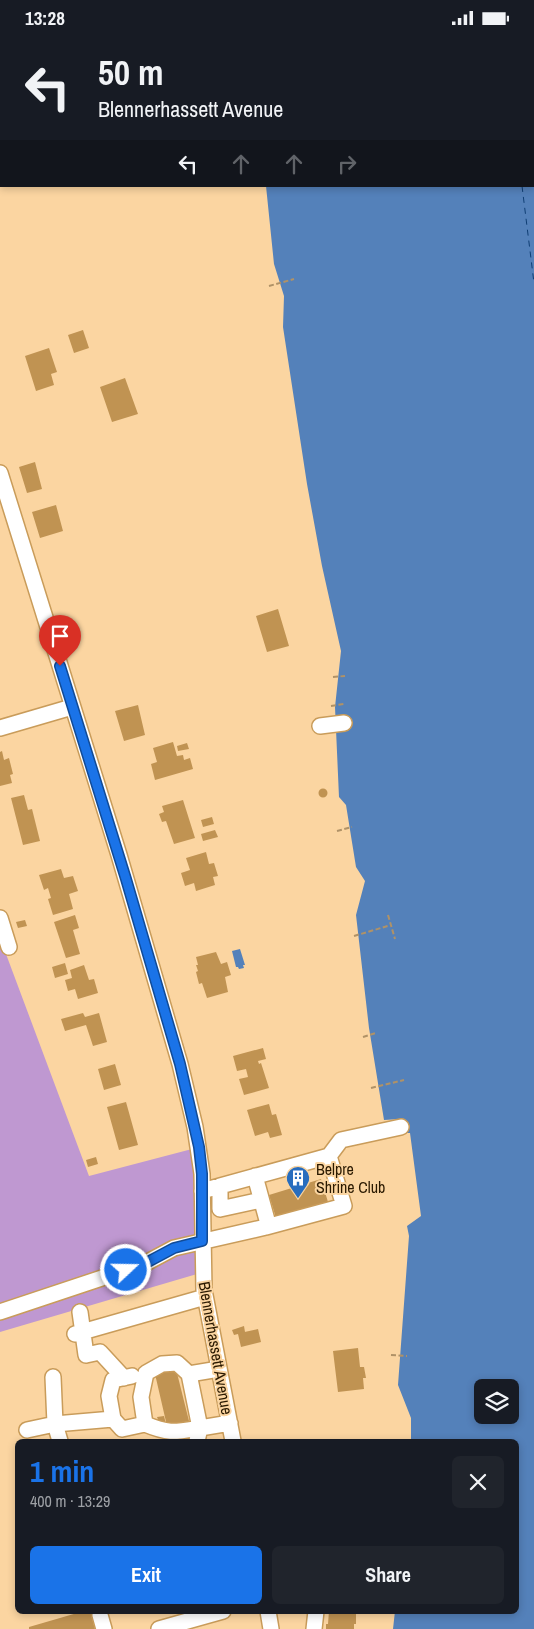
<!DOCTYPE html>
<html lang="en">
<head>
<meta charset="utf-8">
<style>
	body { margin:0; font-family:"Archivo Narrow",sans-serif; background:#20242c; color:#f1f3f6; height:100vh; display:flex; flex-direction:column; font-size:19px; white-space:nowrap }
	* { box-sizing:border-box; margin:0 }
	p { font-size:16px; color:#9ea1a6 }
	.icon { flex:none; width:28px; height:28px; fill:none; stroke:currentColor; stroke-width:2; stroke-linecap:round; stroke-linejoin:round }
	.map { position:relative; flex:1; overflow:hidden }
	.sheet { position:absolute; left:15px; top:1404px; width:504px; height:175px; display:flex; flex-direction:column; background:#171b24; border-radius:8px; box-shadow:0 2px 8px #0003 }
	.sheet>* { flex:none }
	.guide { position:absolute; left:0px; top:0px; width:535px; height:152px; box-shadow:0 2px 8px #0003; background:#171b24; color:#f1f3f6; overflow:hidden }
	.fabs { position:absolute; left:474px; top:1344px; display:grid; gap:10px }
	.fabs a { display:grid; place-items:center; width:45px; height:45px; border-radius:8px; background:#171b24; box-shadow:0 2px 8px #0003; font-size:25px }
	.pin { position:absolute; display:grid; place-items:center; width:42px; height:42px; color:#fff; margin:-51px -21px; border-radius:50% 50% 50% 0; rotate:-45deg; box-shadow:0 0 5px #0007 }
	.pin .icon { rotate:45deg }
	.me { position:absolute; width:55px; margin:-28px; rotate:69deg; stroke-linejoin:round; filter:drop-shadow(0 0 4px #0008) }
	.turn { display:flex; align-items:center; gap:18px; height:105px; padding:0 15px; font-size:22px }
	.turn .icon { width:65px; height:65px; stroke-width:2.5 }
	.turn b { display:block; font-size:35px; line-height:42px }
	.lanes { display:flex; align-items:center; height:48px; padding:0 15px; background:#0003; justify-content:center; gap:25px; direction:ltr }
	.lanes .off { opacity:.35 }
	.round { display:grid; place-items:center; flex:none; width:52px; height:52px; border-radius:8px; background:#20242c }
	.head { display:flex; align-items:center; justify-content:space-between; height:85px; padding:0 15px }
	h1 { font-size:30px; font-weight:700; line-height:38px; color:#1a73e8 }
	.action { display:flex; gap:10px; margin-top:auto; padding:10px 15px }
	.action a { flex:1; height:58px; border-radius:8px; background:#1a73e8; color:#fff; font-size:20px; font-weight:700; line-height:58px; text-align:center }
	.action a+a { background:#20242c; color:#f1f3f6 }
	.status { display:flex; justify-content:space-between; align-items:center; height:35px; padding:0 25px; background:#171b24; direction:ltr }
	.status svg { height:14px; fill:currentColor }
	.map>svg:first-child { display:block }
	.green { fill:#bf98d1 }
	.water { fill:#5481ba; fill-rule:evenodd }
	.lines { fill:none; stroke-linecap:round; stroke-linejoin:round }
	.ferry { stroke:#0f3e74; stroke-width:1; stroke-dasharray:6 5; stroke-linecap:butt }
	.building { fill:#c09352 }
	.minor-casing { stroke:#c99c5a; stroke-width:18 }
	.path { stroke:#b09267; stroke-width:2; stroke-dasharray:5 2.5; stroke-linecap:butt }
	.minor { stroke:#fff; stroke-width:15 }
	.route-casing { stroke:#114b97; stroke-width:12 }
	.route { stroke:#1a73e8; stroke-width:9 }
	.labels { text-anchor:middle; stroke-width:4; stroke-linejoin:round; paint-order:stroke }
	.poi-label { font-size:16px; fill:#2a1900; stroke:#fbd5a1; text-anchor:start }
	.street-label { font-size:16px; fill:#2a1900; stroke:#fbd5a1 }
</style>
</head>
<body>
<div class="status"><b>13:28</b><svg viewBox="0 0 49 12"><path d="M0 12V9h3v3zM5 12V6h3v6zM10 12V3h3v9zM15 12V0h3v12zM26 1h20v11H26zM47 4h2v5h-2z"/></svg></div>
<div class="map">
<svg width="534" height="1594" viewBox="0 0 534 1594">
	<rect width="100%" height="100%" fill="#fbd5a1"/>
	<!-- green -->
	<path class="green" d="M0,903L89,1141L192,1114L196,1140L197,1239L0,1297Z"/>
	<!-- water -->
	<path class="water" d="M250,0H534V1594H393L395,1576H516V1406H411V1383L398,1350L409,1201L407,1191L421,1181L410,1098H402L400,1084L384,1085L369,993L356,880L365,846L356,832L346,770L339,762L335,672L341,616L322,531L307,449L283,292L284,261L274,229L266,151H534V1H251ZM482,1352H510V1380H482Z
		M240,914L245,930H243L244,933L239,934L238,932H236L232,916Z"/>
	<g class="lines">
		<!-- ferry -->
		<path class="ferry" d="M503,0V1
			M522,151L534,248"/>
	</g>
	<!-- building -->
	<path class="building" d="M83,295L89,313L74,318L68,300Z
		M49,313L57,337L51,339L54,350L36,356L25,321Z
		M125,343L138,379L112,387L100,352Z
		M35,427L42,454L27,458L19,432Z
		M56,470L63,496L40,503L32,477Z
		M278,574L289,611L267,617L256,581Z
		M138,670L145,700L124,706L115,676Z
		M173,707L177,721L183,720L184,725L190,723L193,734L155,745L151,729L157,727L153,713Z
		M187,708L189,714L178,716L177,711Z
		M2,716L4,725L9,723L13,739L10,740L12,748L0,751V717Z
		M318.5 758a4.5 4.5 0 1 1 9 0a4.5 4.5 0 1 1-9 0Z
		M24,760L28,775L32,774L40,806L23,810L11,763Z
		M183,765L195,803L174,809L166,786L162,787L159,779L164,777L162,771Z
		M212,782L214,789L203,792L201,785Z
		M215,795L218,802L203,806L201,799Z
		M206,817L209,829L214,828L218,841L213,842L215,850L196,856L194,848L185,851L181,838L190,835L186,823Z
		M61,834L64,843L73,841L78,856L69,859L73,874L53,880L48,864L51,863L48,853L44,855L39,840Z
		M75,880L79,893L73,895L80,919L66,923L54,887Z
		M25,885L27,891L18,893L16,887Z
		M216,917L221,929L227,927L231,940L225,942L228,957L207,963L202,948L199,949L196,937L198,936L196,930H198L196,922Z
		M65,928L68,939L55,943L52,932Z
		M84,930L89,945L94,944L98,958L78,964L75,954L68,956L65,945L72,943L70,935Z
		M83,978L85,982L99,978L107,1007L93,1011L86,990L65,996L61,984Z
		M263,1013L266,1024L258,1026L259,1029L261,1028L269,1053L244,1060L239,1044L248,1042L246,1034L237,1036L233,1021Z
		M115,1029L121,1050L104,1055L98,1034Z
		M126,1067L138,1110L119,1115L107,1072Z
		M269,1069L272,1080L276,1079L282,1100L270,1103L268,1097L255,1101L247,1075Z
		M96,1122L98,1129L88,1132L86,1125Z
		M321,1144L328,1167L276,1183L269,1160Z
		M244,1291L245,1297L240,1298L258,1294L261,1307L241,1312L238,1299L234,1300L232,1295Z
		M358,1313L360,1332H364L366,1343H363L364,1354L338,1357L333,1316Z
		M176,1334L189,1386L167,1391L155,1339Z
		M164,1381L166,1389L160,1390L157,1382Z
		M84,1576H90L95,1594H29V1592Z
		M329,1576H356V1589H354V1594H326V1589H328Z"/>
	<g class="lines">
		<!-- minor casing -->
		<g class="minor-casing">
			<path id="minor" d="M0,438L119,820L180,1029L195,1092L202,1139L204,1255L233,1406
				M320,691L344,688
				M0,693L72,672
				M0,883L9,912
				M329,1121L341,1105L401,1092
				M255,1141L267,1185L266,1192
				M220,1151V1174L261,1165
				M0,1277L144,1229L174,1213L266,1192L344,1171L329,1121L202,1156
				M80,1277L86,1320L100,1317L124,1343
				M75,1299L205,1262
				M219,1334L189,1339L200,1393L230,1388
				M189,1339L177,1328L162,1329L146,1338L141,1362L145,1389C169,1399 175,1397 200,1393L197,1406
				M53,1342L55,1389L60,1406
				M113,1384L109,1361L113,1345L132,1341
				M27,1395L55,1389L113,1384L122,1394L145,1389
				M268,1576L271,1594
				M100,1580L104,1594
				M159,1594L223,1576
				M314,1594L316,1576"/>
		</g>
		<!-- path -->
		<path class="path" d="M269,251L294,244
			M333,642L345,641
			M331,671L344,669
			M337,796L352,792
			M388,880L395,904
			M354,901L391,890
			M363,1002L376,998
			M371,1053L404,1045
			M391,1320L407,1321"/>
		<!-- minor -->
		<use href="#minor" class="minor"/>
	</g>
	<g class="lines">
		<!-- route casing -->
		<g class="route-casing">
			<path id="route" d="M60,631L126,844L180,1029L199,1112L202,1139V1206L174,1213L144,1229L126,1235"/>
		</g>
		<!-- route -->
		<use href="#route" class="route"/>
	</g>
	<!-- icons -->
	<defs>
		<g id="building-pin" transform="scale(1.25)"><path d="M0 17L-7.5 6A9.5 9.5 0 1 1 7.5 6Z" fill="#286dbe" stroke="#fbd5a1"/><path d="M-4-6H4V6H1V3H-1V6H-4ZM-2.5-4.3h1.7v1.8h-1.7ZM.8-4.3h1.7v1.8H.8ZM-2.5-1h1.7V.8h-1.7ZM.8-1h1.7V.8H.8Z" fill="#fff"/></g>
	</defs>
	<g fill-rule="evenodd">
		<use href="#building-pin" x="298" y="1143"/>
	</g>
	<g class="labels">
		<!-- poi labels -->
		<g class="poi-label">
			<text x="316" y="1140">Belpre<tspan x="316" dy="18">Shrine Club</tspan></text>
		</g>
		<!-- street labels -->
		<g class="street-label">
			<text transform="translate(216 1313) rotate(80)" y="6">Blennerhassett Avenue</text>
		</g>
	</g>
</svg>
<div class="fabs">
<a><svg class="icon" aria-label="layers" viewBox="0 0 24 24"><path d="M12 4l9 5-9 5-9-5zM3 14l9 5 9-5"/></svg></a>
</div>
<div class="pin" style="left:60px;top:631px;background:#d93025"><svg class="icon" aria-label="arrive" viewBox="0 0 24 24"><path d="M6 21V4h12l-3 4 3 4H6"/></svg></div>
<svg class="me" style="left:126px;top:1235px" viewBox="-20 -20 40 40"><circle r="17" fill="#1a73e8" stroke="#fff" stroke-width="3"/><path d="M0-11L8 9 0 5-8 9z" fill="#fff"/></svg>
<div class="guide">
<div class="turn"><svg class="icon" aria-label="left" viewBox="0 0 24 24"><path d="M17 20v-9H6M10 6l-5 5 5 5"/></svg><div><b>50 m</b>Blennerhassett Avenue</div></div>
<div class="lanes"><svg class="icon" aria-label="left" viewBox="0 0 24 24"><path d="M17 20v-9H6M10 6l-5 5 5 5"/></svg><svg class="icon off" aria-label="ahead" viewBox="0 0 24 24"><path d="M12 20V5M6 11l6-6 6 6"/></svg><svg class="icon off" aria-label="ahead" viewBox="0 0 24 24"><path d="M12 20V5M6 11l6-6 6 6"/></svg><svg class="icon off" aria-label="right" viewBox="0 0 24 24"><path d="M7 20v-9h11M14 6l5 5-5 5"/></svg></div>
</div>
<section class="sheet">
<div class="head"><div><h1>1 min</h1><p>400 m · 13:29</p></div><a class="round"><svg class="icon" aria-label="close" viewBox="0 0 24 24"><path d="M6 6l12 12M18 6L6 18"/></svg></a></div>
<div class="action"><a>Exit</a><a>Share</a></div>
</section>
</div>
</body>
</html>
